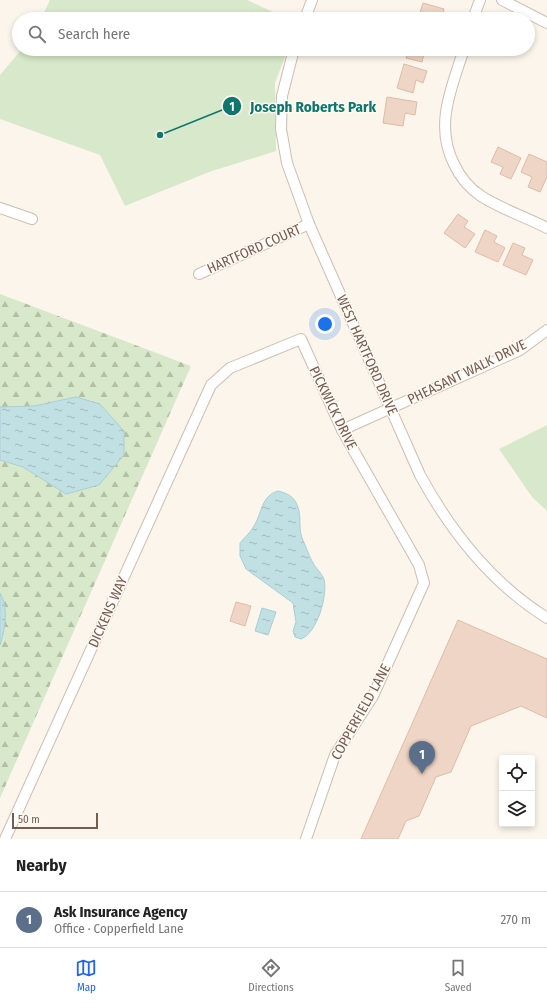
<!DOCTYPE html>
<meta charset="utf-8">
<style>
:root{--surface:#fff;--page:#f2f2f2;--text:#222;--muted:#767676;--line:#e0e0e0;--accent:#2563eb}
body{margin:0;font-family:"Fira Sans Condensed",sans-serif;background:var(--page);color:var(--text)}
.controls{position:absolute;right:12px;bottom:12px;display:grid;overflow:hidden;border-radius:4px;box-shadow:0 2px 6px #0003}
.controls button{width:36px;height:36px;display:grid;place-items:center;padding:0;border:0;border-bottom:1px solid var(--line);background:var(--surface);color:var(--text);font:20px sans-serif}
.scale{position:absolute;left:12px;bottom:10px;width:86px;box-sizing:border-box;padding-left:4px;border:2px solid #755c50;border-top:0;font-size:11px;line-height:14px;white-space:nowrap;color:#755c50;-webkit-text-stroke:3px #fef9f2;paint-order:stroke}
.you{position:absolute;left:325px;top:324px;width:14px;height:14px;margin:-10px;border:3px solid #fff;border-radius:50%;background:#1a73e8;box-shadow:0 0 0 6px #1a73e833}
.badge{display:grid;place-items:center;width:26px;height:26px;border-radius:50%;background:var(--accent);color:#fff;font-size:13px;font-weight:700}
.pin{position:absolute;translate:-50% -33px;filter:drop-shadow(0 1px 2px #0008)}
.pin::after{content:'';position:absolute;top:21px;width:14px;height:12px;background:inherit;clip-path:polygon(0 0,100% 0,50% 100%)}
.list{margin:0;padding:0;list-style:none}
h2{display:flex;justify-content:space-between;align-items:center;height:52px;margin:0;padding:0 16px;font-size:17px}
h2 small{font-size:13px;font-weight:400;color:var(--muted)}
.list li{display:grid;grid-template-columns:26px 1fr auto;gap:12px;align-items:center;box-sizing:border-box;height:56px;padding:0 16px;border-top:1px solid var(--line)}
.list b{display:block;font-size:15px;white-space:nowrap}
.list p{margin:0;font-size:13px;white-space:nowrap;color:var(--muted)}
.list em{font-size:13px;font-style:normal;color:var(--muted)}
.icon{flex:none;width:22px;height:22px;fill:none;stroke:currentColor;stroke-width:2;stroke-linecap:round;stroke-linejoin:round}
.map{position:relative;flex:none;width:547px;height:839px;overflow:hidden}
.search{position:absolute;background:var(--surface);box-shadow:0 2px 6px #0003;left:12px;right:12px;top:12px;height:44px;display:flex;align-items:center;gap:10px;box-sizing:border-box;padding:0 14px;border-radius:22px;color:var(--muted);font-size:15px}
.sheet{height:108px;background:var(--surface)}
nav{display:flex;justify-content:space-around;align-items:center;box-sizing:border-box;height:56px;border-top:1px solid var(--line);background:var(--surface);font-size:11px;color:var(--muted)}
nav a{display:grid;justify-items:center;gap:2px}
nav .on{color:var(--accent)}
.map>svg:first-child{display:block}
.green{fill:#d7e9ca}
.forest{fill:url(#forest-firs)}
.water{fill:url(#water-ripples);stroke:#a8cfd5}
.building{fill:#efd5c5;stroke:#e0bba7}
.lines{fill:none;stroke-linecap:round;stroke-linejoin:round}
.minor-casing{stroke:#cdbdb2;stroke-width:12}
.minor{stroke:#fff;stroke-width:10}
.labels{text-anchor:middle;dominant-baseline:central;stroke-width:3;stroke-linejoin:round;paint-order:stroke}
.street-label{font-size:14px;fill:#755c50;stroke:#fef9f2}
.leader{fill:none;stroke:#0f766e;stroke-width:1.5}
.callout-dot{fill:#0f766e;stroke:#fef9f2;stroke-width:1.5}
.mark-label{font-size:12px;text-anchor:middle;font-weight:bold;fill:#fff}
.callout-label{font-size:15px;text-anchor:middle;font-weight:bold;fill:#0f766e;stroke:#fef9f2;stroke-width:3;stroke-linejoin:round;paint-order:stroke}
</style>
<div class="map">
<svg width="547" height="839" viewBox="0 0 547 839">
<defs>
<pattern id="forest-firs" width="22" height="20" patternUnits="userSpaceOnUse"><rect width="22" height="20" fill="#d7e9ca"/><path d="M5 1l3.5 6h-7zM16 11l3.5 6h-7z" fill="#b3c0a6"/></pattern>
<pattern id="water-ripples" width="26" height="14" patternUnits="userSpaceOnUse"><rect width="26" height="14" fill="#c1e0e4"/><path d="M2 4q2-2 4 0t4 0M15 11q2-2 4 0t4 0" fill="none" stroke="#a1b9bb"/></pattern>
</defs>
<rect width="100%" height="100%" fill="#fbf5eb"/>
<!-- green -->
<g class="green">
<path d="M 50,0 L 247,0 L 288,19 L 41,19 Z"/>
<path d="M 22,49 L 288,49 L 275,83 L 276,151 L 209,172 L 125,206 L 100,155 L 0,119 L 0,75 Z"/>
<path d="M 547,425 L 547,511 L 532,497 L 499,449 Z"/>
</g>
<!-- forest -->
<path class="forest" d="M 0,294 L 191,366 L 0,798 Z"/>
<!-- water -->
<g class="water">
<path d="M 76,397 L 100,404 L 124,431 L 124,455 L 99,485 L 66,494 L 23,467 L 0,460 L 0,407 L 34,406 Z"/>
<path d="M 278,491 C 286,493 294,496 297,505 C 302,515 298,527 302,538 C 306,546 308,554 312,561 C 315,568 321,572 324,579 C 328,596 317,633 301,639 L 295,637 L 293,631 L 296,622 L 293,603 L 246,569 L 240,556 L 240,543 C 244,538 251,532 254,526 C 262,513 261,496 278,491 Z"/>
<path d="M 0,593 C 9,608 5,629 0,645 Z"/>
<path d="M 262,608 L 276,612 L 268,635 L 255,631 Z"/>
</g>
<!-- building -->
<g class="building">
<path d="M 423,3 L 444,9 L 442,19 L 418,19 Z"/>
<path d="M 409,49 L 433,49 L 432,52 L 425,50 L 422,62 L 406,58 Z"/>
<path d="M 404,64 L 427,71 L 423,83 L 416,80 L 413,93 L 397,88 Z"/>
<path d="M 387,97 L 417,102 L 415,115 L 405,113 L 403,126 L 383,123 Z"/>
<path d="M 498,147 L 521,158 L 511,179 L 500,174 L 503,167 L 491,162 Z"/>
<path d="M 529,154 L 547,162 L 547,177 L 540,192 L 528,187 L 532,177 L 521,172 Z"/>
<path d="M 458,214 L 468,221 L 464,227 L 475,234 L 465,248 L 444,233 Z"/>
<path d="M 485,230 L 497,236 L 494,242 L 505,248 L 498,262 L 475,252 Z"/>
<path d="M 513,243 L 525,248 L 522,255 L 533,260 L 526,275 L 503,265 Z"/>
<path d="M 236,602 L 251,606 L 245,626 L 230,621 Z"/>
<path d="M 458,620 L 547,659 L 547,718 L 521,706 L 471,726 L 451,772 L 436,777 L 419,816 L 406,821 L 398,839 L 361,839 Z"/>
</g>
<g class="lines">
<!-- minor casing -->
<g class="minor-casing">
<g id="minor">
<path d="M 502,0 L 547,23"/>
<path d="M 305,19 L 312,0"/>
<path d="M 473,19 L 480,0"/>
<path d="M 294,49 L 282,96 L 281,129 L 287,163 L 309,224 L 420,475 C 451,532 491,583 547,618"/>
<path d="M 464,49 C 452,87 434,125 454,164 C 460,177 469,188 481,196 C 501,209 526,217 547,228"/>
<path d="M 0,208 L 32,219"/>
<path d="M 199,274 L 309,224"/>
<path d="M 342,430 L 520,350 L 547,330"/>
<path d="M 5,839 L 211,385 L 230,368 L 301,339 L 342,430 L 419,565 L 424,583 L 373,696 L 335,755 L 306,839"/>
</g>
</g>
<!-- minor -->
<use href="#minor" class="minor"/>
</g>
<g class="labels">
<!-- street labels -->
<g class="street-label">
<text transform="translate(254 249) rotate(-24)">HARTFORD COURT</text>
<text transform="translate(367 355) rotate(66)">WEST HARTFORD DRIVE</text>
<text transform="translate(467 372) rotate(-26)">PHEASANT WALK DRIVE</text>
<text transform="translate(333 408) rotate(64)">PICKWICK DRIVE</text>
<text transform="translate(108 612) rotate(-66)">DICKENS WAY</text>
<text transform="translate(361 712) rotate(-61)">COPPERFIELD LANE</text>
</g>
</g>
<!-- callouts -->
<path class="leader" d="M160 135L232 106"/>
<g class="callout-dot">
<circle cx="160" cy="135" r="4"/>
<circle cx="232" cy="106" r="10"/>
</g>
<g class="mark-label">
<text x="232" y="111">1</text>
</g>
<g class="callout-label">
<text x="313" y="112">Joseph Roberts Park</text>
</g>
</svg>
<div class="controls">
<button><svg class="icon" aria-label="locate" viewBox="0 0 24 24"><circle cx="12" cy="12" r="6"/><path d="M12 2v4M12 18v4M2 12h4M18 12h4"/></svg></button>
<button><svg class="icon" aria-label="layers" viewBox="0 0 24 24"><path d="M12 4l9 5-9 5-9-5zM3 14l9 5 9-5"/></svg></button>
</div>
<div class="scale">50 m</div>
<div class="you"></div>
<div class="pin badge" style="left:422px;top:774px;background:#5c6f8a">1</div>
<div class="search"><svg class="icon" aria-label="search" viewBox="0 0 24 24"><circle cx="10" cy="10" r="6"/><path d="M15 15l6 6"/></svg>Search here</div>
</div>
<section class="sheet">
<h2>Nearby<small></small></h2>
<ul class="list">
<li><span class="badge" style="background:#5c6f8a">1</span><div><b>Ask Insurance Agency</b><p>Office · Copperfield Lane</p></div><em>270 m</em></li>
</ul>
</section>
<nav>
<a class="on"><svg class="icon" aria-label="map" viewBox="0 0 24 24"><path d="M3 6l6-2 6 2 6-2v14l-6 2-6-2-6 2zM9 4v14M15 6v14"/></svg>Map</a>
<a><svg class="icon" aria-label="directions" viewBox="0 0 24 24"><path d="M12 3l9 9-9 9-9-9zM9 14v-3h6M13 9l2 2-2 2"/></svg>Directions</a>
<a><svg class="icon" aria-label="saved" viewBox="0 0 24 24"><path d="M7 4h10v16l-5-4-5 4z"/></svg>Saved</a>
</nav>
